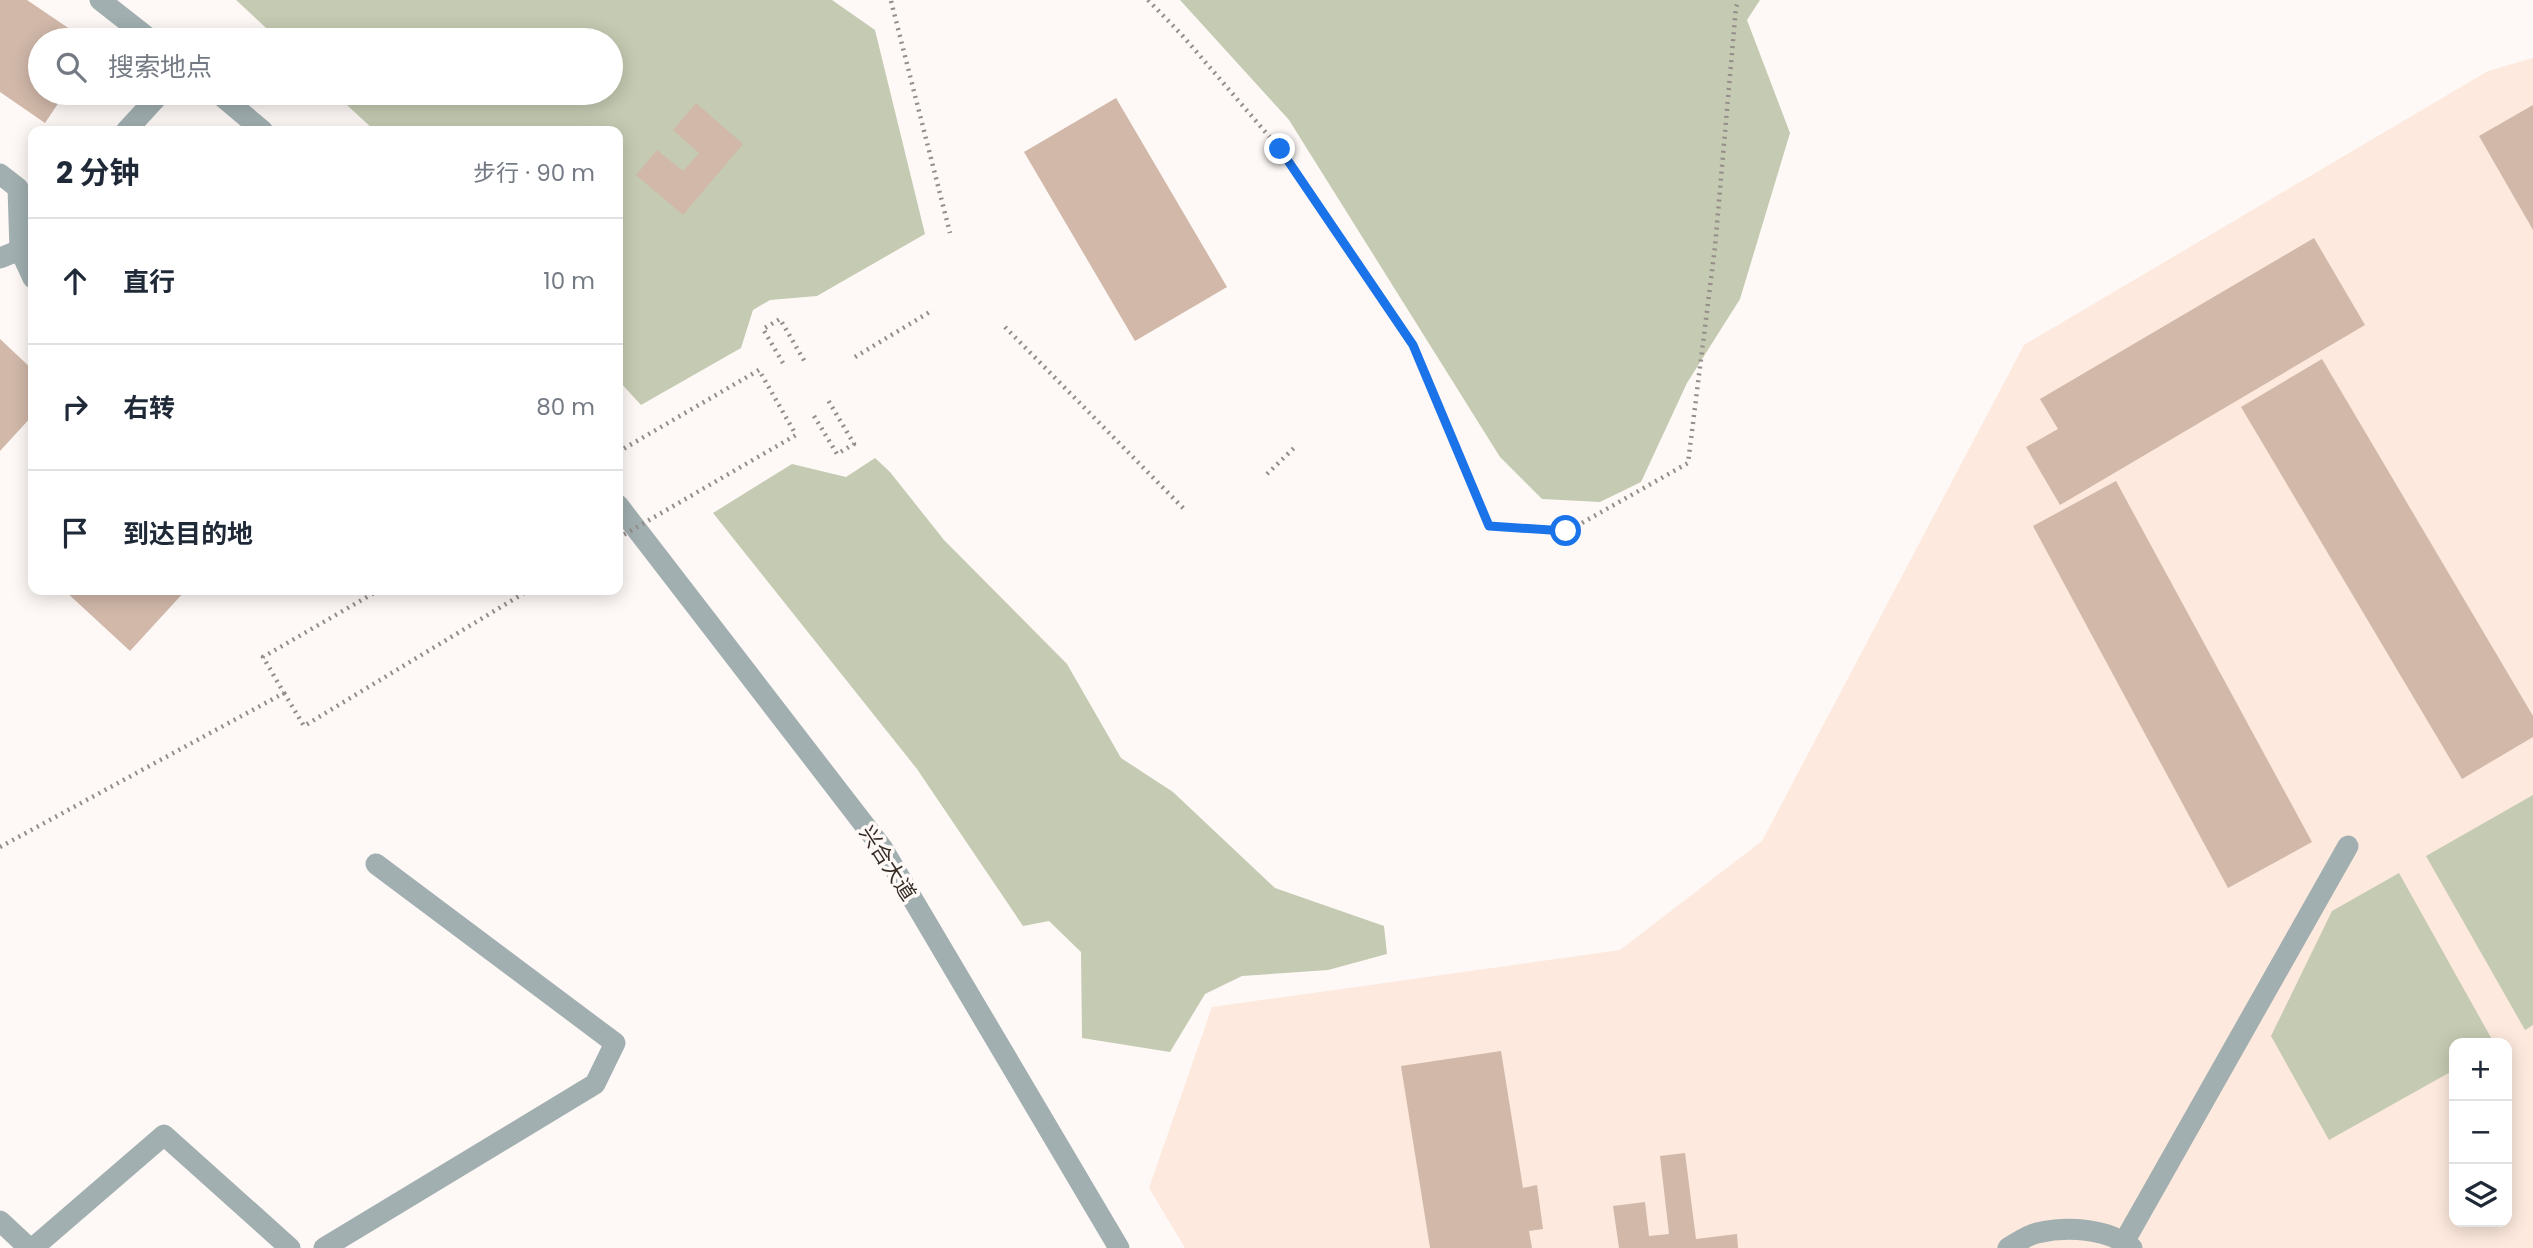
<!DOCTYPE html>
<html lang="zh">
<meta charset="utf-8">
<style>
:root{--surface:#fff;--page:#f2f2f3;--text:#1f2937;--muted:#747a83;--line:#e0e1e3}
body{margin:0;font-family:Poppins,"Noto Sans SC",sans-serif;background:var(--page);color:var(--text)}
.controls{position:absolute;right:21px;bottom:21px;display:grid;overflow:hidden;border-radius:14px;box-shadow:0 4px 18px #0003}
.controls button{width:63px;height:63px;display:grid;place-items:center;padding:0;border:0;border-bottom:2px solid var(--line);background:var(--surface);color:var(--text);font:35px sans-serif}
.stop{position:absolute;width:21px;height:21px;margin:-16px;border:5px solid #1a73e8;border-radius:50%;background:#fff}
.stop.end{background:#1a73e8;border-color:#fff;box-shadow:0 2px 7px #0008}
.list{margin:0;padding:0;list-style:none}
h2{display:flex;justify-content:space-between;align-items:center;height:91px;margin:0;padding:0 28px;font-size:30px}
h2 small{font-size:23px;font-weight:400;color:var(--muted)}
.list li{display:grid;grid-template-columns:46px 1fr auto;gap:21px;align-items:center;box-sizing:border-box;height:126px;padding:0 28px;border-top:2px solid var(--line)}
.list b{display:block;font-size:26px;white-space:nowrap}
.list em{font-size:23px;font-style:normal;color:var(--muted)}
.icon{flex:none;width:38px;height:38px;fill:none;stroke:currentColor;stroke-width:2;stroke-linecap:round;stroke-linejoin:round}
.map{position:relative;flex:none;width:2533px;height:1248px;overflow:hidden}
.search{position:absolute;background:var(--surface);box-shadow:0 4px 18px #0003;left:28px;top:28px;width:595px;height:77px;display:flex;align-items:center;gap:18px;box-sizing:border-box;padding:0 24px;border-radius:38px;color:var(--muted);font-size:26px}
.panel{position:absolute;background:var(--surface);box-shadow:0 4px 18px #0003;left:28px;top:126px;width:595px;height:469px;border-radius:14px}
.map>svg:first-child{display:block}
.built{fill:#fde9dd;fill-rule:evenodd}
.green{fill:#c5cbb2}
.building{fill:#d1b8a9}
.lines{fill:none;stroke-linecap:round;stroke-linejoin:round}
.path{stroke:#958d89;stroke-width:4.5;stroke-dasharray:2 5;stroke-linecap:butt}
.minor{stroke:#a1afb0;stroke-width:21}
.path-bridge{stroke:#958d89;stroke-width:4.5;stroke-dasharray:2 5;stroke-linecap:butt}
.route{stroke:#1a73e8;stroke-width:9}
.labels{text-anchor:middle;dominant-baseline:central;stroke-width:7;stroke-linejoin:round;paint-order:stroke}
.street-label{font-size:21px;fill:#372d27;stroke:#fef9f6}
</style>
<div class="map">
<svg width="2533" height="1248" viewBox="0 0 2533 1248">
<rect width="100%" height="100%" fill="#fef9f6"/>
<!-- built -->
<path class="built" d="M 2533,58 L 2533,1248 L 1185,1248 L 1149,1188 L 1212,1007 L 1620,950 L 1762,841 L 2024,345 L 2488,71 ZM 2454,1043 L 2507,1043 L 2507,1222 L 2454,1222 Z"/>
<!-- green -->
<g class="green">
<path d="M 236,0 L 832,0 L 875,30 L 925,234 L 817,296 L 770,300 L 753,310 L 741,348 L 641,405 L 618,380 L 618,131 L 375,131 L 334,93 L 611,93 L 611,40 L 279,40 Z"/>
<path d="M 1180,0 L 1760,0 L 1747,20 L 1790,133 L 1740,299 L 1687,383 L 1641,482 L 1600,502 L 1542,499 L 1500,457 L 1289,120 Z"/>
<path d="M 875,458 L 890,472 L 944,540 L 1067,664 L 1121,758 L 1173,792 L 1275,888 L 1384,926 L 1387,954 L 1328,970 L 1242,976 L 1205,994 L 1170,1052 L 1082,1038 L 1081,952 L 1049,921 L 1023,926 L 917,769 L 713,513 L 792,464 L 846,477 Z"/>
<path d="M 2533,795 L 2533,1025 L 2525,1030 L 2426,856 Z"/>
<path d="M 2399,873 L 2494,1043 L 2454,1043 L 2454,1070 L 2329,1140 L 2271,1036 L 2332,911 Z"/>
</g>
<!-- building -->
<g class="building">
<path d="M 0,0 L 27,0 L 86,40 L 40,40 L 40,93 L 65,93 L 45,123 L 0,92 Z"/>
<path d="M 1116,98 L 1227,287 L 1135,341 L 1024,152 Z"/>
<path d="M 696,103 L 743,144 L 683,215 L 636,175 L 657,150 L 683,171 L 699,153 L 673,130 Z"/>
<path d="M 2533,105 L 2533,230 L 2479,136 Z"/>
<path d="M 2314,238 L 2365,325 L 2060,505 L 2026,447 L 2058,429 L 2040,399 Z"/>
<path d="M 0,339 L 33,370 L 33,415 L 0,451 Z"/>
<path d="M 2322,359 L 2533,716 L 2533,737 L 2462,779 L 2241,407 Z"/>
<path d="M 2116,481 L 2312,842 L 2228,888 L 2033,526 Z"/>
<path d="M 64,590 L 186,590 L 130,651 Z"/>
<path d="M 1501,1051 L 1523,1188 L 1537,1185 L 1543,1229 L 1529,1231 L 1532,1248 L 1430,1248 L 1401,1066 Z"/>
<path d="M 1685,1153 L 1696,1239 L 1737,1234 L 1738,1248 L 1619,1248 L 1613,1206 L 1645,1202 L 1649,1236 L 1669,1234 L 1660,1156 Z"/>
</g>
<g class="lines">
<!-- path -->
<g class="path">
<path d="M 1148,0 L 1182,35 L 1280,149 L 1413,345 L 1489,526 L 1566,532 L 1688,463 L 1715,247 L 1736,7 L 1739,0"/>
<path d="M 891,1 L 950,233"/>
<path d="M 1005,327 L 1184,509"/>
<path d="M 855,357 L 933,310"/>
<path d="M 783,363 L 763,329 L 780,319 L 805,362"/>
<path d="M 814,416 L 837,454 L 854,444 L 828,400"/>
<path d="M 618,452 L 759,370 L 796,435"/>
<path d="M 1267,474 L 1295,447"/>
<path d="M 284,693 L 304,726 L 529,590"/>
<path d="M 0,847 L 284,693 L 263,657 L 379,590"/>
</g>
<!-- minor -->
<g class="minor">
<path d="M 100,0 L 151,40"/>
<path d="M 218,93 L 263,131"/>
<path d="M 126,131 L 161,93"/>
<path d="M 0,174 L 18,188 L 20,250 L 33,278"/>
<path d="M 0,258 L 20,250 L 30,239"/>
<path d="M 618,505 L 883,849 L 1119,1248"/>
<path d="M 0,1221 L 29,1248"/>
<path d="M 2124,1242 L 2348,846"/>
<path d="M 33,1248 L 164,1135 L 290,1248"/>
<path d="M 324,1248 L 595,1084 L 615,1043 L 376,864"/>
<path d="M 2008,1248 C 2017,1243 2027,1235 2037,1233 C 2067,1226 2107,1228 2132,1248"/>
</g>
<!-- path-bridge -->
<path class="path-bridge" d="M 618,538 L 796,435"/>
</g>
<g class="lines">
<!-- route -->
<path class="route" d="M 1280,149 L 1413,345 L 1489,526 L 1566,531"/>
</g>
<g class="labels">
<!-- street labels -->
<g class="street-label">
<text transform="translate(888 863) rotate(57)">兴合大道</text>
</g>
</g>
</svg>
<div class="controls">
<button>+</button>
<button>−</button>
<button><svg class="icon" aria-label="layers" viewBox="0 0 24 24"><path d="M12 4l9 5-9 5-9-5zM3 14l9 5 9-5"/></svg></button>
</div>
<div class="stop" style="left:1566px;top:531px"></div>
<div class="stop end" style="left:1280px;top:149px"></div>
<div class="search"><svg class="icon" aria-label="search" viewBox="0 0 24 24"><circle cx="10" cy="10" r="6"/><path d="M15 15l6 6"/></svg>搜索地点</div>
<section class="panel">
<h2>2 分钟<small>步行 · 90 m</small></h2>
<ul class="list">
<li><svg class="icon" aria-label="ahead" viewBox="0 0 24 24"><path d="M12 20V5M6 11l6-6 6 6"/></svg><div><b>直行</b></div><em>10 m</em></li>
<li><svg class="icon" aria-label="right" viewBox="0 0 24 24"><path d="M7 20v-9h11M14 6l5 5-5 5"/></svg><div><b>右转</b></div><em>80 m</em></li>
<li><svg class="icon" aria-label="arrive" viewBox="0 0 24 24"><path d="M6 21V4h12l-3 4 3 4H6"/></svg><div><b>到达目的地</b></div></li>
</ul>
</section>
</div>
